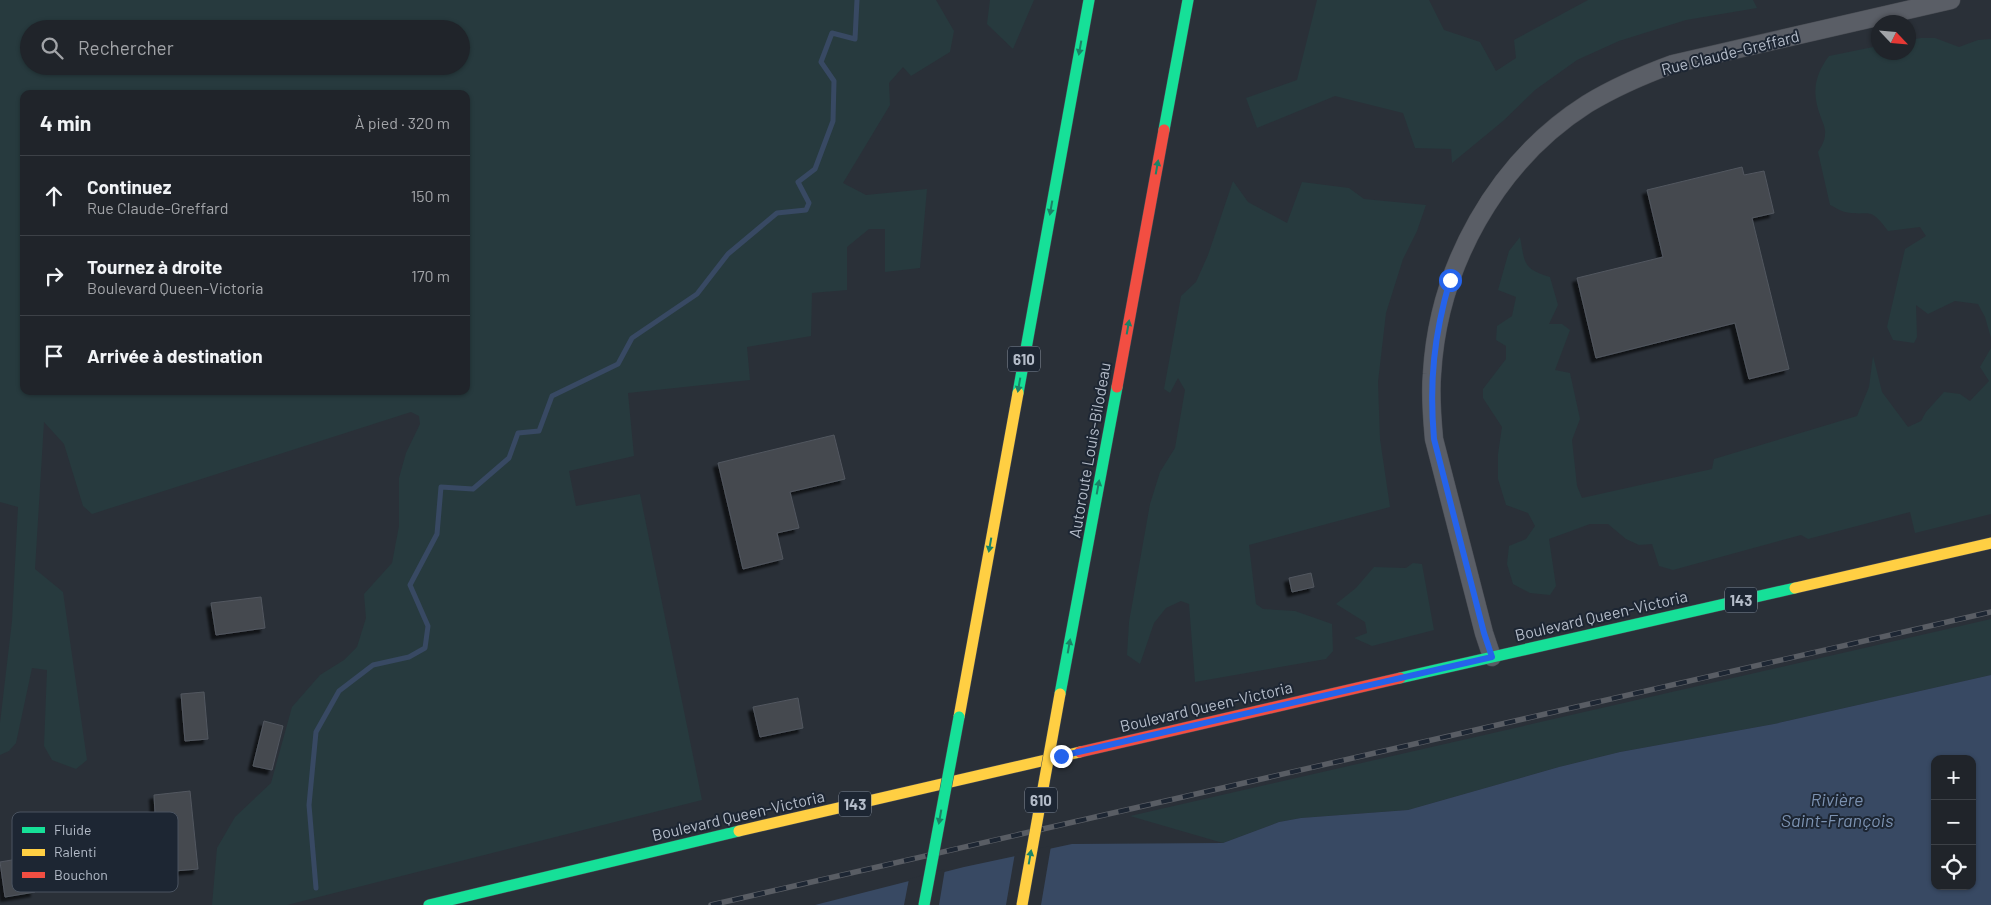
<!DOCTYPE html>
<html lang="fr">
<meta charset="utf-8">
<style>
:root{--surface:#20242a;--page:#2d3036;--text:#f1f3f6;--muted:#a2a4a8;--line:#3d4147}
body{margin:0;font-family:Barlow,sans-serif;background:var(--page);color:var(--text)}
.controls{position:absolute;right:15px;bottom:15px;display:grid;overflow:hidden;border-radius:10px;box-shadow:0 1px 4px #0004}
.controls button{width:45px;height:45px;display:grid;place-items:center;padding:0;border:0;border-bottom:1px solid var(--line);background:var(--surface);color:var(--text);font:25px sans-serif}
.compass{position:absolute;left:1871px;top:15px;width:45px;height:45px;border-radius:50%;background:var(--surface);box-shadow:0 1px 4px #0004;rotate:116deg}
.stop{position:absolute;width:15px;height:15px;margin:-11px;border:4px solid #2563eb;border-radius:50%;background:#fff}
.stop.end{background:#2563eb;border-color:#fff;box-shadow:0 1px 5px #0008}
.list{margin:0;padding:0;list-style:none}
h2{display:flex;justify-content:space-between;align-items:center;height:65px;margin:0;padding:0 20px;font-size:21px}
h2 small{font-size:16px;font-weight:400;color:var(--muted)}
.list li{display:grid;grid-template-columns:32px 1fr auto;gap:15px;align-items:center;box-sizing:border-box;height:80px;padding:0 20px;border-top:1px solid var(--line)}
.list b{display:block;font-size:19px;white-space:nowrap}
.list p{margin:0;font-size:16px;white-space:nowrap;color:var(--muted)}
.list em{font-size:16px;font-style:normal;color:var(--muted)}
.icon{flex:none;width:28px;height:28px;fill:none;stroke:currentColor;stroke-width:2;stroke-linecap:round;stroke-linejoin:round}
.map{position:relative;flex:none;width:1991px;height:905px;overflow:hidden}
.search{position:absolute;background:var(--surface);box-shadow:0 1px 4px #0004;left:20px;top:20px;width:450px;height:55px;display:flex;align-items:center;gap:12px;box-sizing:border-box;padding:0 18px;border-radius:28px;color:var(--muted);font-size:19px}
.panel{position:absolute;background:var(--surface);box-shadow:0 1px 4px #0004;left:20px;top:90px;width:450px;height:305px;border-radius:10px}
.map>svg:first-child{display:block}
.green{fill:#273a3e;fill-rule:evenodd}
.water{fill:#384963;fill-rule:evenodd}
.pier{fill:#2a3038}
.lines{fill:none;stroke-linecap:round;stroke-linejoin:round}
.stream{stroke:#384963;stroke-width:5}
.building{fill:#444950;stroke:#52575f;filter:url(#shadow)}
.street-casing{stroke:#484c53;stroke-width:19}
.fast-casing{stroke:#484c55;stroke-width:12}
.slow-casing{stroke:#484c55;stroke-width:12}
.jam-casing{stroke:#484c55;stroke-width:12}
.street{stroke:#5a5e66;stroke-width:18}
.fast{stroke:#16e098;stroke-width:11}
.slow{stroke:#ffcf43;stroke-width:11}
.jam{stroke:#f24e42;stroke-width:11}
.rail-casing{stroke:#595d64;stroke-width:5.5}
.rail{stroke:#1d2633;stroke-width:4;stroke-dasharray:11;stroke-linecap:butt}
.fast-bridge-casing{stroke:#474c53;stroke-width:12;stroke-linecap:butt}
.slow-bridge-casing{stroke:#474c53;stroke-width:12;stroke-linecap:butt}
.fast-bridge{stroke:#16e098;stroke-width:11}
.slow-bridge{stroke:#ffcf43;stroke-width:11}
.oneway{fill:#1a8366}
.route{stroke:#2563eb;stroke-width:6}
.labels{text-anchor:middle;dominant-baseline:central;stroke-width:4;stroke-linejoin:round;paint-order:stroke}
.shield{fill:#1d2633;stroke:#878f9c;stroke-width:1}
.shield-label{font-size:15px;font-weight:bold;fill:#b4bcc9}
.street-label{font-size:16px;fill:#b4bcc9;stroke:#1d2633}
.water-label{font-size:18px;font-style:italic;fill:#7c92b1;stroke:#1d2633}
.key{fill:#1d2633;stroke:#4a5360;stroke-width:1}
.key-label{font-size:14px;fill:#b4bcc9}
</style>
<div class="map">
<svg width="1991" height="905" viewBox="0 0 1991 905">
<defs>
<filter id="shadow"><feDropShadow dx="-4.5" dy="4.5" stdDeviation="1" flood-color="#0009"/></filter>
</defs>
<rect width="100%" height="100%" fill="#2a3038"/>
<!-- green -->
<g class="green">
<path d="M 0,0 L 936,0 L 954,31 L 950,52 L 911,76 L 903,67 L 889,83 L 890,105 L 843,183 L 866,195 L 927,189 L 920,268 L 885,272 L 885,229 L 869,229 L 847,247 L 847,290 L 812,293 L 811,336 L 747,347 L 750,380 L 628,393 L 634,456 L 569,471 L 576,506 L 640,494 L 702,800 L 287,905 L 212,905 L 217,848 L 235,817 L 271,783 L 292,707 L 320,675 L 344,660 L 357,647 L 366,618 L 364,594 L 392,563 L 399,526 L 399,478 L 406,453 L 420,424 L 419,416 L 411,412 L 92,514 L 83,506 L 64,444 L 44,422 L 35,569 L 63,592 L 87,760 L 76,769 L 52,760 L 44,746 L 47,670 L 32,668 L 16,743 L 9,751 L 0,755 L 0,723 L 12,621 L 18,507 L 0,502 ZM 29,29 L 461,29 L 461,66 L 29,66 ZM 24,94 L 466,94 L 466,391 L 24,391 Z"/>
<path d="M 990,0 L 1034,0 L 1013,49 L 987,24 Z"/>
<path d="M 1317,0 L 1429,0 L 1444,30 L 1480,42 L 1496,71 L 1516,58 L 1514,40 L 1588,0 L 1753,0 L 1757,8 L 1686,20 L 1619,41 L 1577,60 L 1535,90 L 1503,121 L 1452,163 L 1451,149 L 1415,148 L 1403,113 L 1335,96 L 1257,128 L 1246,98 L 1297,80 Z"/>
<path d="M 1921,38 L 1935,38 L 1959,47 L 1978,40 L 1991,39 L 1991,338 L 1985,317 L 1978,304 L 1955,301 L 1928,314 L 1916,305 L 1917,337 L 1914,343 L 1893,340 L 1887,327 L 1905,249 L 1926,236 L 1920,227 L 1888,231 C 1869,205 1870,217 1845,212 C 1840,211 1835,207 1830,205 L 1818,152 C 1821,147 1825,141 1825,134 C 1826,128 1822,121 1820,115 C 1812,93 1814,76 1829,56 L 1878,46 L 1878,52 L 1908,52 L 1909,40 Z"/>
<path d="M 1233,181 L 1248,202 L 1287,223 L 1302,182 L 1349,188 L 1364,199 L 1426,205 L 1417,231 L 1403,259 L 1386,313 L 1378,382 L 1380,439 L 1390,507 L 1249,545 L 1256,604 L 1263,609 L 1295,611 L 1332,624 L 1333,651 L 1326,659 L 1195,682 L 1189,604 L 1181,601 L 1166,608 L 1154,623 L 1140,664 L 1127,655 L 1129,622 L 1150,504 L 1160,472 L 1175,448 L 1185,390 L 1178,378 L 1170,393 L 1164,389 L 1181,296 L 1196,282 L 1208,255 Z"/>
<path d="M 1520,237 C 1525,264 1523,269 1550,277 L 1558,305 L 1549,324 L 1562,324 L 1570,330 L 1555,370 L 1570,373 L 1580,419 L 1572,440 L 1577,486 L 1582,498 L 1712,469 L 1714,459 L 1857,416 L 1869,387 L 1873,356 L 1882,392 L 1908,427 L 1921,421 L 1926,412 L 1944,392 L 1960,394 L 1970,401 L 1989,381 L 1980,367 L 1991,348 L 1991,514 L 1915,533 L 1910,512 L 1808,539 L 1801,535 L 1673,570 L 1659,566 L 1652,544 L 1639,545 L 1626,539 L 1608,524 L 1590,524 L 1549,539 L 1556,586 L 1550,595 L 1530,593 L 1513,584 L 1507,564 L 1509,546 L 1526,539 L 1535,526 L 1528,513 L 1506,505 L 1498,479 L 1498,454 L 1502,427 L 1483,398 L 1483,389 L 1506,359 L 1506,346 L 1496,340 L 1497,326 L 1512,316 L 1516,297 L 1498,290 L 1509,251 Z"/>
<path d="M 1413,563 L 1422,564 L 1434,630 L 1372,646 L 1354,638 L 1367,633 L 1365,622 L 1336,604 L 1356,588 L 1374,567 L 1406,568 Z"/>
<path d="M 1991,619 L 1991,675 L 1774,724 L 1620,752 L 1559,767 L 1408,810 L 1301,818 L 1279,822 L 1223,843 L 1130,816 Z"/>
</g>
<!-- water -->
<path class="water" d="M 1991,675 L 1991,905 L 815,905 L 964,867 L 1072,844 L 1223,843 L 1279,822 L 1301,818 L 1408,810 L 1559,767 L 1620,752 L 1774,724 ZM 1935,759 L 1972,759 L 1972,886 L 1935,886 Z"/>
<!-- pier -->
<g class="pier">
<path d="M 1051,846 L 1041,905 L 1006,905 L 1015,853 Z"/>
<path d="M 945,869 L 939,905 L 904,905 L 909,879 Z"/>
</g>
<g class="lines">
<!-- stream -->
<path class="stream" d="M 316,888 L 309,805 L 316,732 L 339,691 L 373,665 L 409,657 L 425,648 L 428,626 L 410,585 L 437,534 L 441,487 L 473,489 L 509,458 L 518,433 L 539,431 L 552,396 L 618,364 L 632,338 L 697,294 L 728,254 L 777,213 L 806,210 L 809,203 L 798,182 L 815,169 L 833,121 L 834,81 L 821,62 L 832,33 L 855,39 L 857,0"/>
</g>
<!-- building -->
<g class="building">
<path d="M 1742,167 L 1744,175 L 1764,171 L 1774,213 L 1752,218 L 1789,369 L 1749,379 L 1735,323 L 1596,358 L 1577,278 L 1663,257 L 1647,190 Z"/>
<path d="M 834,435 L 845,479 L 790,492 L 799,528 L 777,533 L 783,559 L 743,569 L 718,463 Z"/>
<path d="M 1311,573 L 1314,587 L 1292,592 L 1289,578 Z"/>
<path d="M 261,597 L 265,628 L 216,635 L 211,603 Z"/>
<path d="M 204,692 L 208,739 L 185,741 L 181,694 Z"/>
<path d="M 798,698 L 803,728 L 760,737 L 753,707 Z"/>
<path d="M 264,721 L 283,726 L 272,770 L 253,766 Z"/>
<path d="M 190,791 L 198,869 L 163,872 L 161,847 L 150,848 L 151,865 L 131,867 L 129,852 L 112,854 L 108,818 L 155,813 L 154,795 Z"/>
<path d="M 30,857 L 35,892 L 5,897 L 0,862 Z"/>
</g>
<g class="lines">
<!-- street casing -->
<g class="street-casing">
<path id="street" d="M 1492,657 L 1484,633 L 1434,439 C 1432,417 1430,396 1432,374 C 1438,267 1496,162 1587,104 C 1615,87 1643,75 1673,64 L 1951,0"/>
</g>
<!-- fast casing -->
<g class="fast-casing">
<g id="fast">
<path d="M 1164,130 L 1188,0"/>
<path d="M 1018,393 L 1089,0"/>
<path d="M 1400,678 L 1795,588"/>
<path d="M 1060,694 L 1117,387"/>
<path d="M 429,905 L 739,831"/>
</g>
</g>
<!-- slow casing -->
<g class="slow-casing">
<g id="slow">
<path d="M 1795,588 L 1991,543"/>
<path d="M 959,717 L 1018,393"/>
<path d="M 739,831 L 1080,752"/>
</g>
</g>
<!-- jam casing -->
<g class="jam-casing">
<g id="jam">
<path d="M 1117,387 L 1164,130"/>
<path d="M 1080,752 L 1400,678"/>
</g>
</g>
<!-- street -->
<use href="#street" class="street"/>
<!-- fast -->
<use href="#fast" class="fast"/>
<!-- slow -->
<use href="#slow" class="slow"/>
<!-- jam -->
<use href="#jam" class="jam"/>
<!-- rail casing -->
<g class="rail-casing">
<path id="rail" d="M 711,905 L 1991,612"/>
</g>
<!-- rail -->
<use href="#rail" class="rail"/>
<!-- fast-bridge casing -->
<g class="fast-bridge-casing">
<path id="fast-bridge" d="M 924,905 L 959,717"/>
</g>
<!-- slow-bridge casing -->
<g class="slow-bridge-casing">
<path id="slow-bridge" d="M 1022,905 L 1060,694"/>
</g>
<!-- fast-bridge -->
<use href="#fast-bridge" class="fast-bridge"/>
<!-- slow-bridge -->
<use href="#slow-bridge" class="slow-bridge"/>
</g>
<!-- one-way arrows -->
<defs><path id="oneway-solid" d="M-6-.8H1V-3.2L6.5 0L1 3.2V.8H-6Z" transform="scale(1.25)"/></defs>
<g class="oneway">
<use href="#oneway-solid" transform="translate(1080 48) rotate(100)"/>
<use href="#oneway-solid" transform="translate(1157 167) rotate(-80)"/>
<use href="#oneway-solid" transform="translate(1051 208) rotate(100)"/>
<use href="#oneway-solid" transform="translate(1128 327) rotate(-80)"/>
<use href="#oneway-solid" transform="translate(1019 385) rotate(100)"/>
<use href="#oneway-solid" transform="translate(1098 487) rotate(-80)"/>
<use href="#oneway-solid" transform="translate(990 545) rotate(100)"/>
<use href="#oneway-solid" transform="translate(1069 646) rotate(-80)"/>
<use href="#oneway-solid" transform="translate(940 817) rotate(100)"/>
<use href="#oneway-solid" transform="translate(1030 857) rotate(-80)"/>
</g>
<g class="lines">
<!-- route -->
<path class="route" d="M 1061,756 L 1492,657 L 1484,633 L 1434,439 C 1429,382 1434,335 1450,280"/>
</g>
<g class="labels">
<!-- shield labels -->
<g class="shield">
<rect x="1008" y="346.5" width="32" height="25" rx="4"/>
<rect x="1725" y="587.5" width="32" height="25" rx="4"/>
<rect x="1025" y="787.5" width="32" height="25" rx="4"/>
<rect x="839" y="791.5" width="32" height="25" rx="4"/>
</g>
<g class="shield-label">
<text x="1024" y="359">610</text>
<text x="1741" y="600">143</text>
<text x="1041" y="800">610</text>
<text x="855" y="804">143</text>
</g>
<!-- street labels -->
<g class="street-label">
<text transform="translate(1730 52) rotate(-14)">Rue Claude-Greffard</text>
<text transform="translate(1089 450) rotate(-80)">Autoroute Louis-Bilodeau</text>
<text transform="translate(1601 615) rotate(-13)">Boulevard Queen-Victoria</text>
<text transform="translate(1206 706) rotate(-13)">Boulevard Queen-Victoria</text>
<text transform="translate(738 815) rotate(-13)">Boulevard Queen-Victoria</text>
</g>
<!-- water labels -->
<g class="water-label">
<text x="1837" y="799">Rivière<tspan x="1837" dy="21">Saint-François</tspan></text>
</g>
</g>
<!-- legend -->
<rect x="12" y="812" width="166" height="80" rx="8" class="key"/>
<rect x="22" y="827" width="23" height="6" fill="#16e098"/>
<rect x="22" y="849" width="23" height="7" fill="#ffcf43"/>
<rect x="22" y="872" width="23" height="6" fill="#f24e42"/>
<g class="key-label">
<text x="54" y="835">Fluide</text>
<text x="54" y="857">Ralenti</text>
<text x="54" y="880">Bouchon</text>
</g>
</svg>
<div class="controls">
<button>+</button>
<button>−</button>
<button><svg class="icon" aria-label="locate" viewBox="0 0 24 24"><circle cx="12" cy="12" r="6"/><path d="M12 2v4M12 18v4M2 12h4M18 12h4"/></svg></button>
</div>
<svg class="compass" viewBox="-18 -18 36 36"><path d="M0-13l5 13h-10z" fill="#e53935"/><path d="M0 13l5-13h-10z" fill="#a2a4a8"/></svg>
<div class="stop" style="left:1450px;top:280px"></div>
<div class="stop end" style="left:1061px;top:756px"></div>
<div class="search"><svg class="icon" aria-label="search" viewBox="0 0 24 24"><circle cx="10" cy="10" r="6"/><path d="M15 15l6 6"/></svg>Rechercher</div>
<section class="panel">
<h2>4 min<small>À pied · 320 m</small></h2>
<ul class="list">
<li><svg class="icon" aria-label="ahead" viewBox="0 0 24 24"><path d="M12 20V5M6 11l6-6 6 6"/></svg><div><b>Continuez</b><p>Rue Claude-Greffard</p></div><em>150 m</em></li>
<li><svg class="icon" aria-label="right" viewBox="0 0 24 24"><path d="M7 20v-9h11M14 6l5 5-5 5"/></svg><div><b>Tournez à droite</b><p>Boulevard Queen-Victoria</p></div><em>170 m</em></li>
<li><svg class="icon" aria-label="arrive" viewBox="0 0 24 24"><path d="M6 21V4h12l-3 4 3 4H6"/></svg><div><b>Arrivée à destination</b></div></li>
</ul>
</section>
</div>
